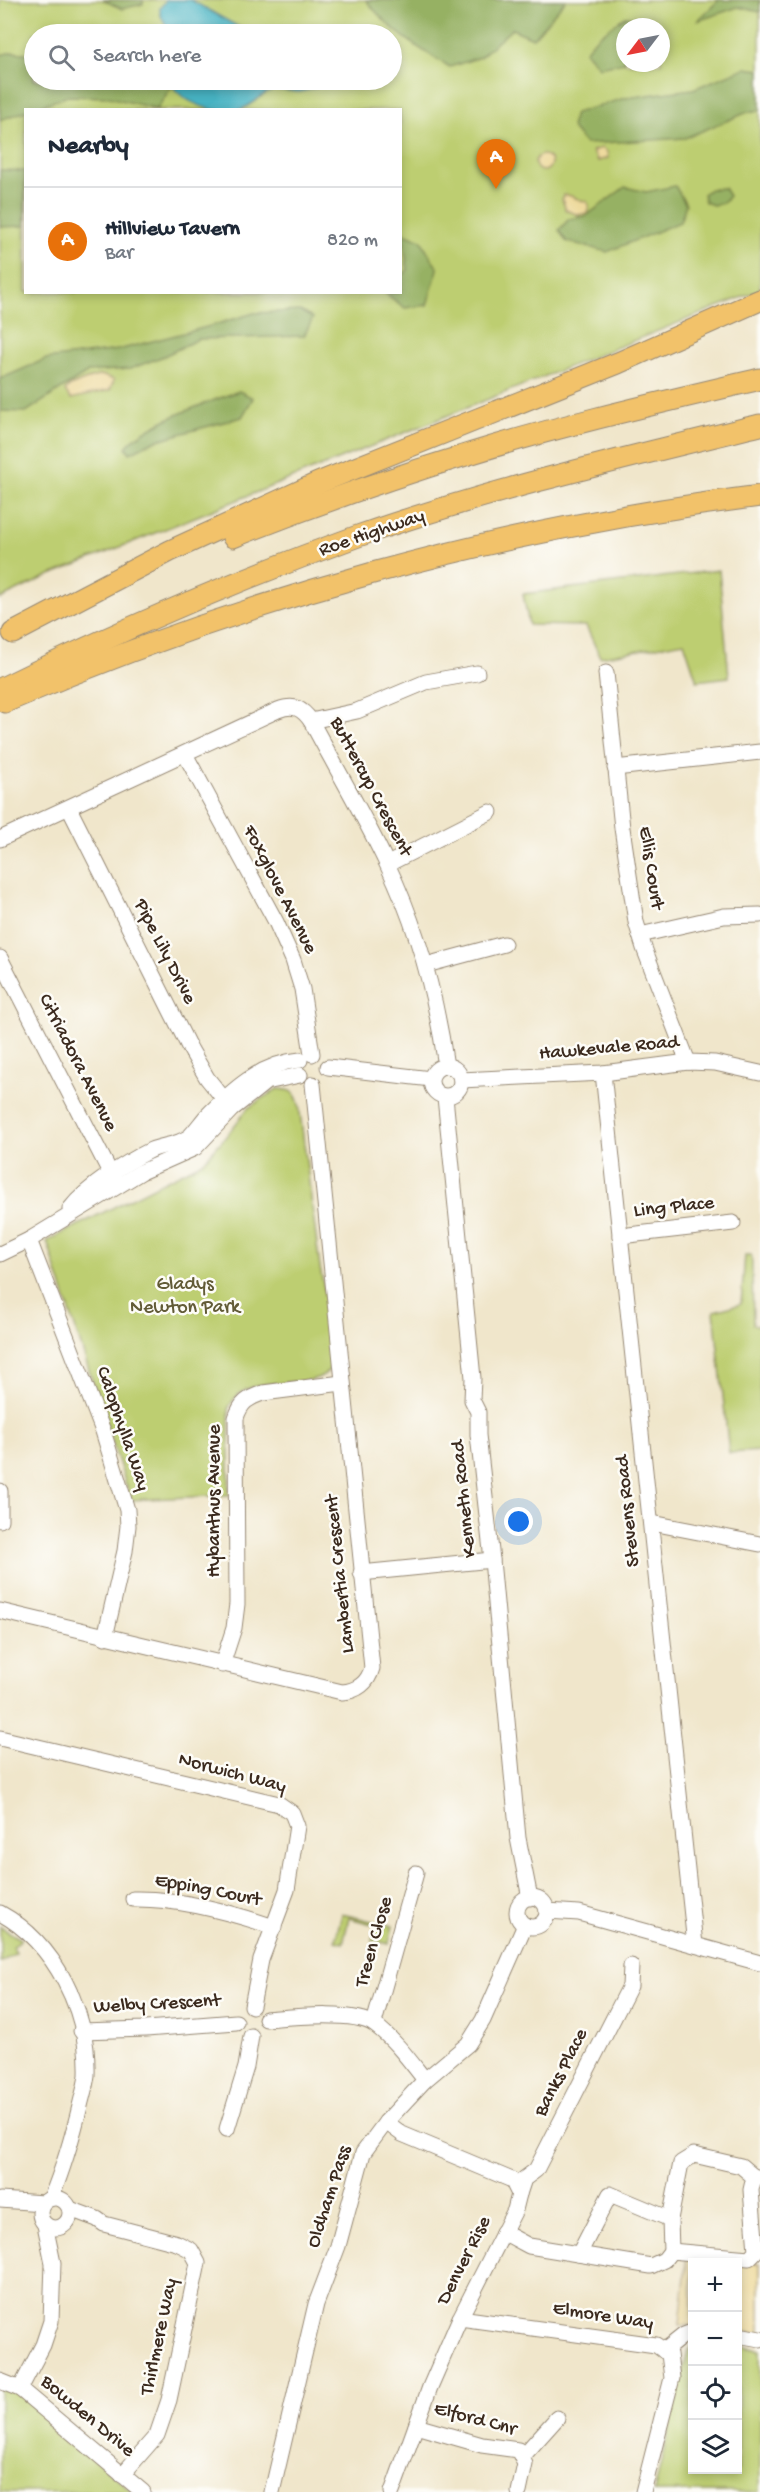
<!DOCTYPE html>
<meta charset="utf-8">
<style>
:root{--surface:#fff;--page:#f6f6f7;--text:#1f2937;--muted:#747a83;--line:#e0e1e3;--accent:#1f6fb2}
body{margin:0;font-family:"Gochi Hand",sans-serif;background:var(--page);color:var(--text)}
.controls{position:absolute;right:18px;bottom:18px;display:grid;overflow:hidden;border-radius:0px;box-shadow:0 3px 9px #0003}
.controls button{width:54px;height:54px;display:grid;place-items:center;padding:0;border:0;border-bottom:2px solid var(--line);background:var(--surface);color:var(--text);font:30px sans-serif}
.compass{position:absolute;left:616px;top:18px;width:54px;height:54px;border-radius:50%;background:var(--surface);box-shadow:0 3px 9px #0003;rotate:238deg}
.you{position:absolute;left:519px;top:1522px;width:21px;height:21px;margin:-15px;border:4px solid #fff;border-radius:50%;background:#1a73e8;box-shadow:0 0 0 9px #1a73e833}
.badge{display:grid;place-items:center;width:39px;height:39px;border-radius:50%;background:var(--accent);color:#fff;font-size:20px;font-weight:700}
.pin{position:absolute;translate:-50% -50px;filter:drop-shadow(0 2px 3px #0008)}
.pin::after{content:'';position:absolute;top:32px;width:21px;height:18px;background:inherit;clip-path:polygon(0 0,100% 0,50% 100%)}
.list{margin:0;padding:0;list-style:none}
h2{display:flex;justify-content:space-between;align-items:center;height:78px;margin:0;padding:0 24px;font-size:26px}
h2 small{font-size:20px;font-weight:400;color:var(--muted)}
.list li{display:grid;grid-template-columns:39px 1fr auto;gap:18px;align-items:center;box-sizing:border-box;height:108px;padding:0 24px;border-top:2px solid var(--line)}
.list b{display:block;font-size:22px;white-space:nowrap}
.list p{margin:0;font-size:20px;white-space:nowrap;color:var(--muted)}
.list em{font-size:20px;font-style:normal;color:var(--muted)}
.icon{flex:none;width:33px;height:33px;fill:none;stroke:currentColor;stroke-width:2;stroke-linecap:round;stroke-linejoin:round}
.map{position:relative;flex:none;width:760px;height:2492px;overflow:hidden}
.search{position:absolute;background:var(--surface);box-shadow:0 3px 9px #0003;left:24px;top:24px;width:378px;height:66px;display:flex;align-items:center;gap:15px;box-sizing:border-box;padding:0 21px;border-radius:33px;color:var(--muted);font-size:22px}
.panel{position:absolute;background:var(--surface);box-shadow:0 3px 9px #0003;left:24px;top:108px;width:378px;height:186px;border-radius:0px}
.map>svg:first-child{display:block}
.green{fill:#bdce71;stroke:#7c7c48;stroke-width:1.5;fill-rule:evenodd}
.forest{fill:#96b163;stroke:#686e40;stroke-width:1.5}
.sand{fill:#eeda9e;stroke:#94825e;stroke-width:1.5}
.water{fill:#46b3c3;stroke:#406e70;stroke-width:1.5}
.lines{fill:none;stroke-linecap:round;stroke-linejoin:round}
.minor-casing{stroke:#968874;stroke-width:17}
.highway-casing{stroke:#968874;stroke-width:23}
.minor{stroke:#fff;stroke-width:15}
.highway{stroke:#f2c26a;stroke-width:21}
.labels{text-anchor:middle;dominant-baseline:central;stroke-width:5;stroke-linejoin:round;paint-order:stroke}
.street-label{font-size:20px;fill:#3b2a1e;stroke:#fdfcf7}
.park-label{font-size:20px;fill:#625b37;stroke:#fdfcf7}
</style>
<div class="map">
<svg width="760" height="2492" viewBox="0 0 760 2492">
<rect width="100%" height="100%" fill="#fdfcf7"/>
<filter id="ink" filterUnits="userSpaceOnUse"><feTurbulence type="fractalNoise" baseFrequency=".0167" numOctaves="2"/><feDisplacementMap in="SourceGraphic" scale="12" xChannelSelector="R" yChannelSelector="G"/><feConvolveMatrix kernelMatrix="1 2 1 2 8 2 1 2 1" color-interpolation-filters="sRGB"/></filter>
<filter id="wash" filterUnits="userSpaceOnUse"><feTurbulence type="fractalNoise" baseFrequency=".008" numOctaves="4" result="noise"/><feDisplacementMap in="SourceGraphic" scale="24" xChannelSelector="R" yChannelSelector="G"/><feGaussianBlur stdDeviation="1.35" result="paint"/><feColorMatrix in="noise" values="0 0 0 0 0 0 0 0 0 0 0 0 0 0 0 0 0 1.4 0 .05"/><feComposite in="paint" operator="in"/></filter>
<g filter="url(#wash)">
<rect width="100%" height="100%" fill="#f0e6cb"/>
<!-- green -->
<g class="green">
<path d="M 0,0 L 760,0 L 760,290 L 48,576 L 0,599 ZM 625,27 L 661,27 L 661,63 L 625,63 ZM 34,34 L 392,34 L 392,80 L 34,80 ZM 26,110 L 400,110 L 400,292 L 26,292 Z"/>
<path d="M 719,570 L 729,677 L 697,681 L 684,642 L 600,657 L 586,626 L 529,625 L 523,594 Z"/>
<path d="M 277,1089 C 290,1089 296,1091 299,1105 L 320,1268 L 329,1314 L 332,1366 C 313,1398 249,1365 229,1407 L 229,1495 L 131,1500 L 47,1241 L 203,1162 L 228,1134 L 248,1108 Z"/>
<path d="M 745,1255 L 751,1255 L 752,1262 L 753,1324 L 760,1326 L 760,1451 L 729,1453 L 714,1311 L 741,1304 Z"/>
<path d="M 342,1914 L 393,1926 L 389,1944 L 372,1940 L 376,1925 L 349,1918 L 343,1943 L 335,1941 Z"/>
<path d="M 0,1927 L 21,1939 L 13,1947 L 16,1953 L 0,1963 Z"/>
<path d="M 738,2346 L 760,2350 L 760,2492 L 654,2492 L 688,2350 L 692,2347 L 692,2470 L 738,2470 Z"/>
<path d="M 0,2386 L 19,2394 L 133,2492 L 0,2492 Z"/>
</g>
<!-- forest -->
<g class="forest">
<path d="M 103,0 L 143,0 L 143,4 L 122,9 Z"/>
<path d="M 366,0 L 566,0 L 533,38 L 512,29 L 480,57 L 450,67 C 419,49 388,29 366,0 Z"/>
<path d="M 719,0 L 760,0 L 760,12 L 738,7 L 697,21 Z"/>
<path d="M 626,16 L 652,20 L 653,27 L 625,27 L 625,62 L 599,67 L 585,51 L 597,37 Z"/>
<path d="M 12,52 L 34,54 L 34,80 L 164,80 L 172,86 L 157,109 L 109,97 L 68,96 L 0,120 L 0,55 Z"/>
<path d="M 745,68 L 760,70 L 760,110 L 748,112 L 685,138 L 585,144 L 571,127 L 575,113 L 625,98 L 693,89 Z"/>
<path d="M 0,170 L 25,171 L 25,226 L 0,227 Z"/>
<path d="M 675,186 L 686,204 L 680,222 L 607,252 L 566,241 L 559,230 L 569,219 L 586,216 L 625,187 L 646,192 Z"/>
<path d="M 724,188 L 729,196 L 723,203 L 713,205 L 705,202 L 703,194 L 710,189 Z"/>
<path d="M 402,232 L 421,240 L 438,269 L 427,305 L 405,308 L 385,293 L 400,292 L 401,276 L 408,270 Z"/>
<path d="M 300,311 L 313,318 L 304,336 L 198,339 L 164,356 L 130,369 L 88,372 L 26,412 L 0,411 L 0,379 L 46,359 L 118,350 L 207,327 L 254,313 Z"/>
<path d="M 239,391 L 253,398 L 242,417 L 154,441 L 130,453 L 126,447 C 147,422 207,403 239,391 Z"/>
</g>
<!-- sand -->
<g class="sand">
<path d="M 602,148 L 607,152 L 608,158 L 598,161 L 592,151 Z"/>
<circle cx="543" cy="163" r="8"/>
<path d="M 564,195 C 574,194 578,202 586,201 L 589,205 L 587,213 L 578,215 L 566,210 L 562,199 Z"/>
<path d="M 101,375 L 114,380 L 110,390 L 71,399 L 65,391 L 70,386 L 84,380 Z"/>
<path d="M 687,2257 L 760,2263 L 760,2334 L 738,2331 L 738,2262 L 692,2262 L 692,2326 L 680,2325 Z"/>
</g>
<!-- water -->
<g class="water">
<path d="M 166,0 L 191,0 L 244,30 L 260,34 L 171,34 L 160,14 L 160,8 Z"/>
<path d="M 169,80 L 331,80 L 329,83 C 319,86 309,91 298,92 C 290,92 282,89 275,90 C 260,93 252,107 238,110 C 214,114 180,103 169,80 Z"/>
</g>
</g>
<g filter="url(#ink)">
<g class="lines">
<!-- minor casing -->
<g class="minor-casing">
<g id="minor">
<path d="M 606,673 L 622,828 L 636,922 L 644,948 L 688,1062"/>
<path d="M 311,721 L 357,711 L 426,682 L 477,673"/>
<path d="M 185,754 L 276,922 L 293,960 L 302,989 L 312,1054"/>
<path d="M 615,768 L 760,752"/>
<path d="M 69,808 L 188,1045 L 207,1078 L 232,1109"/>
<path d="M 0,839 L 278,710 C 294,704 302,708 311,721 C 336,768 364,815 387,864 C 418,928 436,996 446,1066"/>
<path d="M 388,864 L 490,812"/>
<path d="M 640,935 L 724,916 L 760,915"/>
<path d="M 0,958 L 115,1182"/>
<path d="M 426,965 L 504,944"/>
<circle cx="446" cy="1081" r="15"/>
<path d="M 328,1067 L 431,1079"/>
<path d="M 603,1073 L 695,1945"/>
<path d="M 461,1080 L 603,1073 L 688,1062 L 715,1063 L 760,1073"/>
<path d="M 445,1097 L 473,1378 L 472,1400 L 478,1412 L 478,1435 L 492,1560 L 518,1838 L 530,1898"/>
<path d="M 70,1209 C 88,1186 125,1163 151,1150 C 163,1145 179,1145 190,1136 C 195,1131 200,1124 205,1118 C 231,1091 261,1063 300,1060"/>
<path d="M 620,1236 L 733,1223"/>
<path d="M 29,1240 L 103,1431 L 127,1510 L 128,1526 L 125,1551 L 105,1637"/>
<path d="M 0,1254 L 29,1240 L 141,1172 L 195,1148 L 232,1109 L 266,1082 L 300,1075"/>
<path d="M 0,1491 L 0,1520"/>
<path d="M 652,1523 L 760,1544"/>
<path d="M 361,1573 L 492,1560"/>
<path d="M 0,1611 L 342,1692 C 357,1691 368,1683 372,1668 L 313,1084"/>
<path d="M 222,1665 L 234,1628 L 237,1604 L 236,1418 C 241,1402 248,1398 263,1393 L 342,1383"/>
<path d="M 0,1738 L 279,1804 L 292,1813 L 297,1826 L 287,1890 L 261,1960 L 252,2006"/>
<circle cx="532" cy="1912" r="15"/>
<path d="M 133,1899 C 180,1898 230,1912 274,1927"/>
<path d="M 547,1911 L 579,1913 L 760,1963"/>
<path d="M 0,1913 C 55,1943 89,2012 87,2075 C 86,2084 83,2094 81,2102 C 73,2135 64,2167 51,2198"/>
<path d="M 266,2019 C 290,2017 356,2010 375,2025 C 395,2040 410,2061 425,2080"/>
<path d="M 374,2023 L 416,1873"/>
<path d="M 81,2031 L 146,2029 L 236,2022"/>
<path d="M 386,2122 L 402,2134 L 512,2180 L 519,2194 L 515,2210 L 460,2318 L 430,2387 L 392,2492"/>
<path d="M 227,2129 L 246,2067 L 251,2036"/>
<path d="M 519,2194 L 524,2179 L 536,2170 L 630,1986 L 631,1966"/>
<circle cx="55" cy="2213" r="15"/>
<path d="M 0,2200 L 43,2203"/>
<path d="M 70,2209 L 97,2219 L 104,2224 L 177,2243 L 191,2250 L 198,2263 L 169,2400 L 157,2435 L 122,2475"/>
<path d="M 670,2219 L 671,2251"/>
<path d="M 503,2232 L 529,2246 L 651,2266 L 664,2260 L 671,2251 L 749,2258 L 756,2251 L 751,2190 L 754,2177 L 760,2177"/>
<path d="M 579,2254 L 610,2194 L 670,2219 L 681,2163 L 694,2155 L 741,2166 L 754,2177"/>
<path d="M 460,2318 L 656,2345 L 669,2354 L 672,2378 L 643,2492"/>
<path d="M 738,2335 L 760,2339"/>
<path d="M 664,2351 L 684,2335 L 692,2332"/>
<path d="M 0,2381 L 20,2389 L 143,2492"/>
<path d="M 20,2389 L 43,2345 L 51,2321 L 53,2263 L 45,2225"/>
<path d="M 416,2426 L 482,2445 L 518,2450 L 525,2464 L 519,2492"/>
<path d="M 522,2457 L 557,2418"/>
<path d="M 272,2492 L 316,2304 L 338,2246 L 363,2153 L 386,2122 L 425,2080 L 468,2044 L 483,2020 L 525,1925"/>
</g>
</g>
<!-- highway casing -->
<g class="highway-casing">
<g id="highway">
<path d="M 233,537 C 311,506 390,478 469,454 C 565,424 663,402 760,379"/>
<path d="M 13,633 L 170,551 L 318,483 L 618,363 L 760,300"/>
<path d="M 0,689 C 116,632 236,580 358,536 C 489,490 625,458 760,425"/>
<path d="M 5,702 C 244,599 501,528 760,496"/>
</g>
</g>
<!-- minor -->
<use href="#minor" class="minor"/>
<!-- highway -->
<use href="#highway" class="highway"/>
</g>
</g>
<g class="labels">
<!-- street labels -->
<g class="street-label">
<text transform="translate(372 534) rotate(-19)">Roe Highway</text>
<text transform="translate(370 787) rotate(62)">Buttercup Crescent</text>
<text transform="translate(650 868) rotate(81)">Ellis Court</text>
<text transform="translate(279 890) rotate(63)">Foxglove Avenue</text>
<text transform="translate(164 952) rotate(63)">Pipe Lily Drive</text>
<text transform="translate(609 1049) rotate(-5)">Hawkevale Road</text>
<text transform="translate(77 1063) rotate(63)">Citriadora Avenue</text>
<text transform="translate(674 1208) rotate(-6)">Ling Place</text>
<text transform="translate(122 1429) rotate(71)">Calophylla Way</text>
<text transform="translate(465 1499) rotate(-96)">Kenneth Road</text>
<text transform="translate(215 1501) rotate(-90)">Hybanthus Avenue</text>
<text transform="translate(629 1511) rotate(-96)">Stevens Road</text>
<text transform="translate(341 1574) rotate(-96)">Lambertia Crescent</text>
<text transform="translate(232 1774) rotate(15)">Norwich Way</text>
<text transform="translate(208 1891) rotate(11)">Epping Court</text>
<text transform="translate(375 1942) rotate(-74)">Treen Close</text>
<text transform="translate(157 2005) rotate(-3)">Welby Crescent</text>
<text transform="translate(562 2073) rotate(-63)">Banks Place</text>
<text transform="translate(330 2197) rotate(-72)">Oldham Pass</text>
<text transform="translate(465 2261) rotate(-63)">Denver Rise</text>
<text transform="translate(603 2317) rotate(9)">Elmore Way</text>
<text transform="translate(160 2337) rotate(-78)">Thirlmere Way</text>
<text transform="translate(87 2417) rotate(40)">Bowden Drive</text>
<text transform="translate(475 2420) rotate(15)">Elford Cnr</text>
</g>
<!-- park labels -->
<g class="park-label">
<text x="185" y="1285">Gladys<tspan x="185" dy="23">Newton Park</tspan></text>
</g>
</g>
</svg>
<div class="controls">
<button>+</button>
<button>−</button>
<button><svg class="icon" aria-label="locate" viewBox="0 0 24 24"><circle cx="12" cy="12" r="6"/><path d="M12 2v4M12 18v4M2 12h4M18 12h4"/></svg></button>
<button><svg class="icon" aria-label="layers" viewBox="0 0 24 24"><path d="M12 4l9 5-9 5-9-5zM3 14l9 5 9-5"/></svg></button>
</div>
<svg class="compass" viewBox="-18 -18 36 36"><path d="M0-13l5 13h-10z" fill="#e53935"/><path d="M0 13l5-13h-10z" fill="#747a83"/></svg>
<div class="you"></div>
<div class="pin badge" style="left:496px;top:189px;background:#e8710a">A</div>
<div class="search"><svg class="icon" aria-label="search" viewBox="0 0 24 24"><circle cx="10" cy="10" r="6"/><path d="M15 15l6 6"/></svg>Search here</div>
<section class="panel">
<h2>Nearby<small></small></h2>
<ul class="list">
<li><span class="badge" style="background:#e8710a">A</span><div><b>Hillview Tavern</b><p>Bar</p></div><em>820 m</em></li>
</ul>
</section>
</div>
